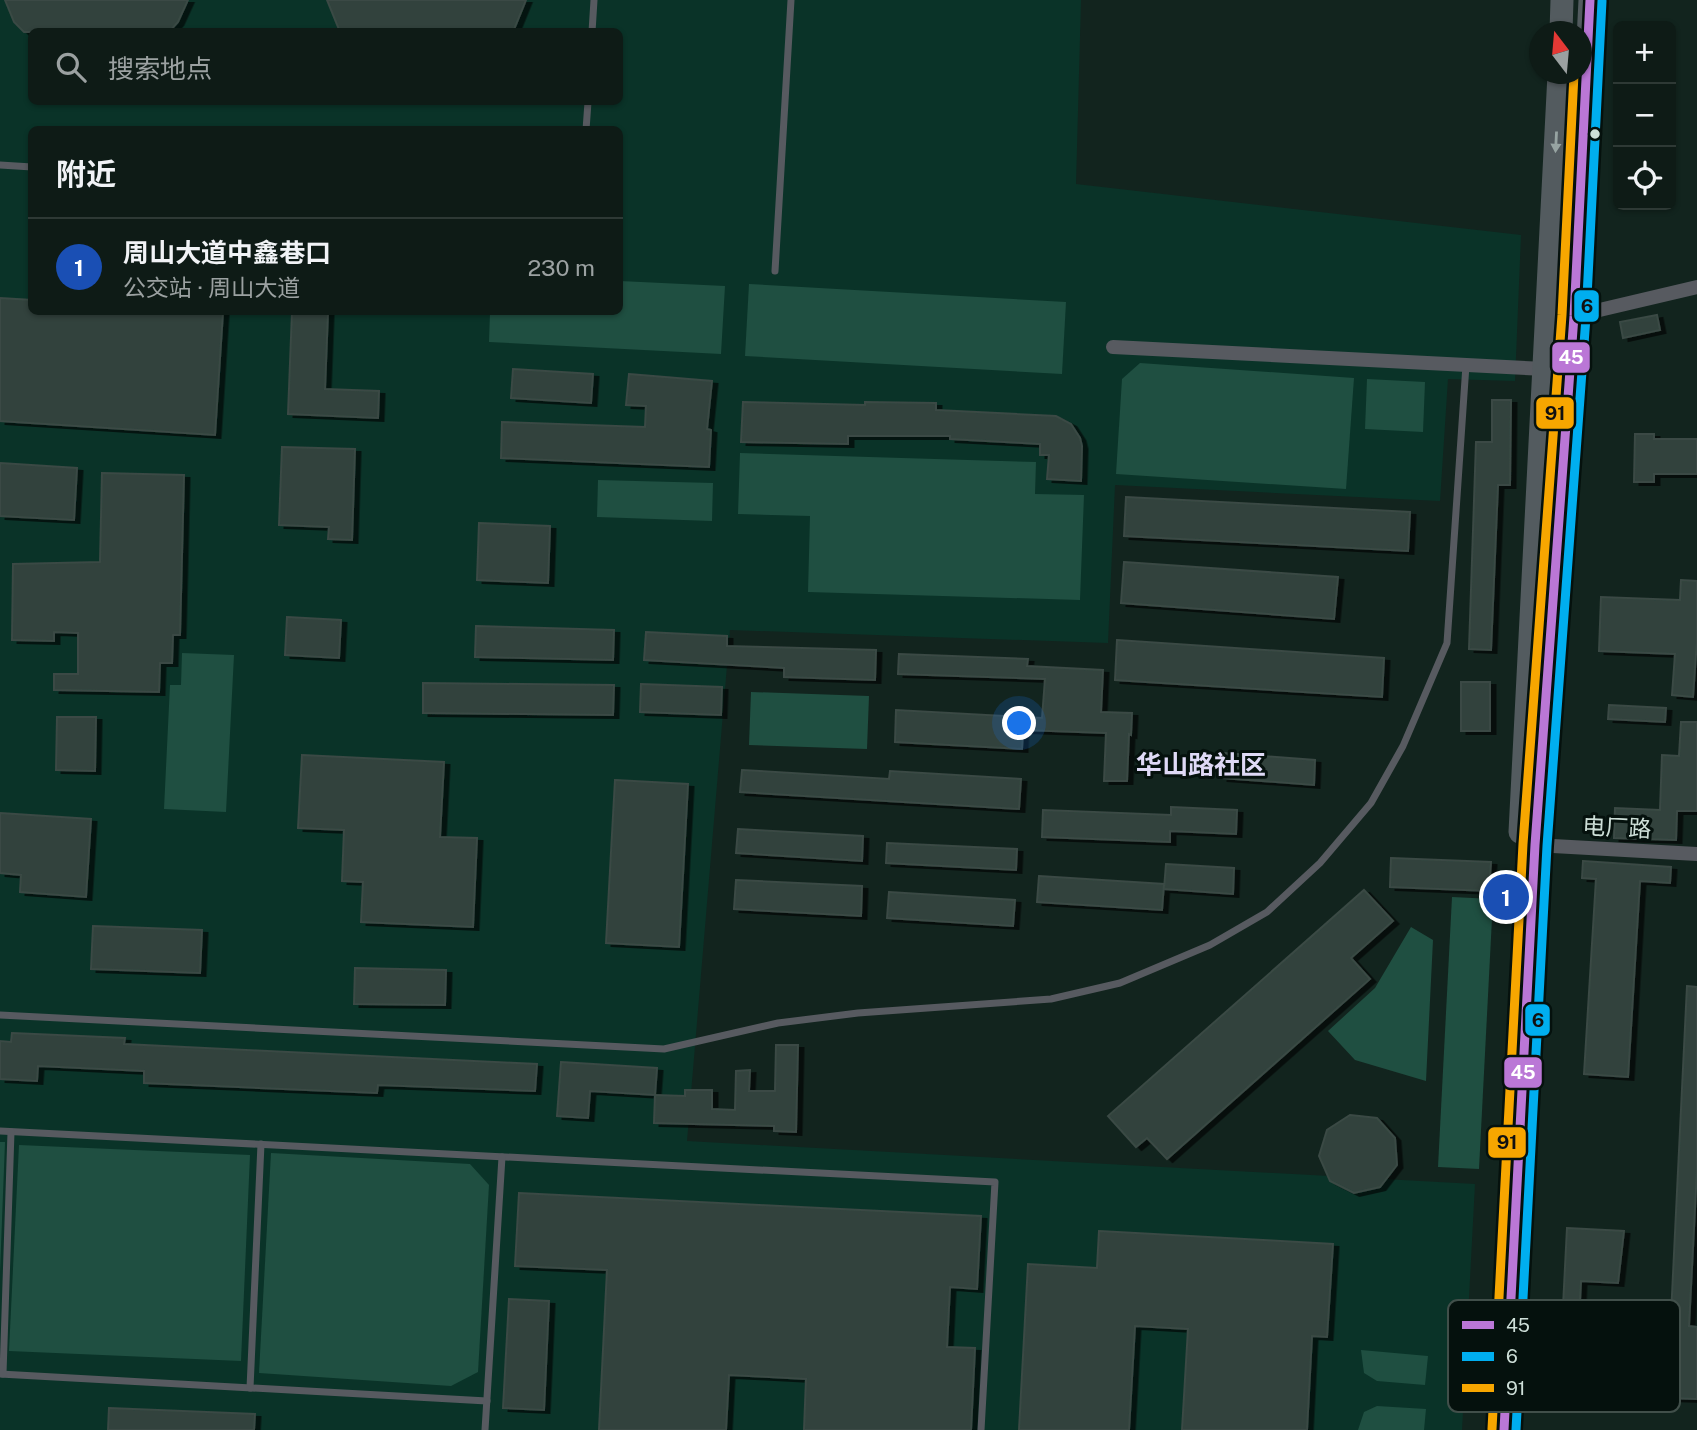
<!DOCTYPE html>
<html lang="zh">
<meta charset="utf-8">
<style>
:root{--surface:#0e1b16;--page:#17241f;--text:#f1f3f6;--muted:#9ba1a1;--line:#2e3935;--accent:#ea580c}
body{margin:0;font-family:"Public Sans","Noto Sans SC",sans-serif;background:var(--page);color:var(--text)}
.controls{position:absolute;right:21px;top:21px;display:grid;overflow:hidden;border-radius:10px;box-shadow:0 2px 5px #0004}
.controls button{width:63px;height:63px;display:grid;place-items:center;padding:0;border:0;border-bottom:2px solid var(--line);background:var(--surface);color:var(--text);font:35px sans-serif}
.compass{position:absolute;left:1529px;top:21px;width:63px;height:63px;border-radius:50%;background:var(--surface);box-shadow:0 2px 5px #0004;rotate:344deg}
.you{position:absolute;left:1020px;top:724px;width:24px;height:24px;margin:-18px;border:5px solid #fff;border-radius:50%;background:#1a73e8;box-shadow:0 0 0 10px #1a73e833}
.badge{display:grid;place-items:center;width:46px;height:46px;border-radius:50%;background:var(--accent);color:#fff;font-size:23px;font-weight:700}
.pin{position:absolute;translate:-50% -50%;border:4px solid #fff;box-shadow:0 2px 7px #0006}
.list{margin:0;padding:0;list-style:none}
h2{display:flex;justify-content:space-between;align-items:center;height:91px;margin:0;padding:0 28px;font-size:30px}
h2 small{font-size:23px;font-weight:400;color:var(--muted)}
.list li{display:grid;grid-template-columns:46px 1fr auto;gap:21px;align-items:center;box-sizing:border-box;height:98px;padding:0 28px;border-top:2px solid var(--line)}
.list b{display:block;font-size:26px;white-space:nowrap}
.list p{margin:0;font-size:23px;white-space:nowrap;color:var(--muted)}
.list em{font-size:23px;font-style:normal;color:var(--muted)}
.icon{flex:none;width:38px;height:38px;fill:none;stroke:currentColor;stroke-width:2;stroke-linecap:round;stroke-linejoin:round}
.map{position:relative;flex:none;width:1697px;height:1430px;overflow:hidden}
.search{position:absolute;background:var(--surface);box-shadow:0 2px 5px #0004;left:28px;top:28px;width:595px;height:77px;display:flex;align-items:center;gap:18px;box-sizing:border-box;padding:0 24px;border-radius:10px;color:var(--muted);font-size:26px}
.panel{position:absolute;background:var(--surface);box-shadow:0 2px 5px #0004;left:28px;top:126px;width:595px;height:189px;border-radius:10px}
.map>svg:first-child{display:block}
.built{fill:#0a3328;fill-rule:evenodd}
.green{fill:#1f4f41}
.building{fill:#30433d;stroke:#3a4944;stroke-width:2;filter:url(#shadow)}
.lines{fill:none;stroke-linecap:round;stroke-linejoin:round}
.lane{stroke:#575a60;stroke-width:7}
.street{stroke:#575a60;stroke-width:14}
.primary{stroke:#535b5f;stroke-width:23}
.bus-1-casing{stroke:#05110d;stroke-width:14}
.bus-2-casing{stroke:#05110d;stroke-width:14}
.bus-3-casing{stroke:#05110d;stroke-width:14}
.bus-1{stroke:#ba77d6;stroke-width:9}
.bus-2{stroke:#00aeef;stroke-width:9}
.bus-3{stroke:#f7a600;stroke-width:9}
.oneway{fill:#97a4a2}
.bus-dot{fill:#cedfd8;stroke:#05110d;stroke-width:2.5}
.labels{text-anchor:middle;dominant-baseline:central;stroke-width:6;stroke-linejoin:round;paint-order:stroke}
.street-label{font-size:23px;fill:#cedfd8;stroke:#05110d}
.quarter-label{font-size:26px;font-weight:bold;fill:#dfd9f6;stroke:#05110d}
.key{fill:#05110d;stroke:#414f4a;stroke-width:2}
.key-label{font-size:19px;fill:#cedfd8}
.line-badge{stroke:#05110d;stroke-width:2.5}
.badge-label{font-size:19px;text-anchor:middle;font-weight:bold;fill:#fff}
.pale-badge-label{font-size:19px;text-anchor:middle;font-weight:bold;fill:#111}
</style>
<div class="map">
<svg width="1697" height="1430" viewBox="0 0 1697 1430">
<defs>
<filter id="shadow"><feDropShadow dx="5.5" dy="3" stdDeviation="0" flood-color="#0009"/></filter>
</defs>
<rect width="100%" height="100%" fill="#12241e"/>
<!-- built -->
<path class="built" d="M 0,0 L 1081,0 L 1076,184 L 1521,235 L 1515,381 L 1448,379 L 1440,501 L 1115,485 L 1108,643 L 730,630 L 687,1141 L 1475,1184 L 1462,1430 L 0,1430 ZM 32,32 L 620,32 L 620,102 L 32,102 ZM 32,130 L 620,130 L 620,312 L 32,312 Z"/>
<!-- green -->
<g class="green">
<path d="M 620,281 L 725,286 L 721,354 L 489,342 L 490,312 L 620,312 Z"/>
<path d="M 749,284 L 1066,302 L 1062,374 L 745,356 Z"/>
<path d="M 1140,363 L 1354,378 L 1346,489 L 1116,474 L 1122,379 Z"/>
<path d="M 1367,379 L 1425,382 L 1423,432 L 1365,429 Z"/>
<path d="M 740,453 L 1036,462 L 1035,494 L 1084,495 L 1080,600 L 808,592 L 810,516 L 738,514 Z"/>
<path d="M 598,480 L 713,483 L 712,521 L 597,517 Z"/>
<path d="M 182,653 L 234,655 L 226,812 L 164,809 L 170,685 L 181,685 Z"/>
<path d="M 751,692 L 869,696 L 867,749 L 749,745 Z"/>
<path d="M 1452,897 L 1493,899 L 1479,1169 L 1438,1167 Z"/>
<path d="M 1411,927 L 1433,940 L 1426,1081 L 1355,1060 L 1328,1031 L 1375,988 Z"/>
<path d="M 0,1142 L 5,1142 L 0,1272 Z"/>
<path d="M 19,1145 L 250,1155 L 241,1361 L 9,1351 Z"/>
<path d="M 271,1153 L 470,1164 L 489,1185 L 478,1372 L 451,1386 L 259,1373 Z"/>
<path d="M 1361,1350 L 1428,1356 L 1425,1385 L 1377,1381 L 1364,1373 Z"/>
<path d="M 1377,1406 L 1426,1409 L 1424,1430 L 1358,1430 L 1364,1412 Z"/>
</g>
<!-- building -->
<g class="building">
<path d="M 5,0 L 188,0 L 178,22 L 169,32 L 24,32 L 14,22 Z"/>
<path d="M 327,0 L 526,0 L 513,32 L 340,32 Z"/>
<path d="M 0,298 L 32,300 L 32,312 L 223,312 L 215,435 L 0,421 Z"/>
<path d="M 292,312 L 328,312 L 325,389 L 379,391 L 378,418 L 288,414 Z"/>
<path d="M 1657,315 L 1660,330 L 1623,338 L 1620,322 Z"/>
<path d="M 513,369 L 593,374 L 591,403 L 511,398 Z"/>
<path d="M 629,374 L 712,381 L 707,429 L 711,430 L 709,467 L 501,458 L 502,422 L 645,427 L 646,406 L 626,405 Z"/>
<path d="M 1492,400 L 1511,400 L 1510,485 L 1498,485 L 1491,650 L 1469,649 L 1476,442 L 1492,442 Z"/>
<path d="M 743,402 L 865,405 L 865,402 L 936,403 L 936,410 L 1056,416 L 1071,424 L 1080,438 L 1082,446 L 1081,481 L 1047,479 L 1049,455 L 1040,455 L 1040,444 L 950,439 L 950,436 L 848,436 L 848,444 L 741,442 Z"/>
<path d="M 1635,434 L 1654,434 L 1654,439 L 1697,439 L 1697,474 L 1654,474 L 1654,482 L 1634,482 Z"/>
<path d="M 282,447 L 355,449 L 352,540 L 328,539 L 329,527 L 279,525 Z"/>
<path d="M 0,463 L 77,468 L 74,520 L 0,516 Z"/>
<path d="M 102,473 L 184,475 L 180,635 L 173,635 L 172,663 L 160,663 L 159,692 L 54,690 L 54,674 L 78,674 L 78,633 L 54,632 L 54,641 L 12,640 L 13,564 L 100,562 Z"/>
<path d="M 1126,497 L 1410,512 L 1408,551 L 1124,536 Z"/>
<path d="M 479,523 L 550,526 L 548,583 L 477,580 Z"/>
<path d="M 1124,562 L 1338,577 L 1334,619 L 1121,603 Z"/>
<path d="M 1681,580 L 1697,581 L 1697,640 L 1693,697 L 1672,695 L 1675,654 L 1599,651 L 1601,597 L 1680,600 Z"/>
<path d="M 287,617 L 341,620 L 339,658 L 285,655 Z"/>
<path d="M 476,626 L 614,630 L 613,660 L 475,657 Z"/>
<path d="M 646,632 L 727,636 L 727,646 L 876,650 L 875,680 L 784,677 L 784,668 L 644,660 Z"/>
<path d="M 1117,640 L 1384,658 L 1382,697 L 1115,680 Z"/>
<path d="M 899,654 L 1028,659 L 1027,666 L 1103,670 L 1101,712 L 1132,713 L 1131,735 L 1129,734 L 1127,781 L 1104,781 L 1106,733 L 1023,730 L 1022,749 L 895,742 L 896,710 L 1042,718 L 1045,679 L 898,674 Z"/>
<rect x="1461" y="682" width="29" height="49"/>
<path d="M 423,683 L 614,685 L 613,715 L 423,713 Z"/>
<path d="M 641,684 L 722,687 L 721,715 L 640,712 Z"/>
<path d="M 1609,705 L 1666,708 L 1665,722 L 1608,719 Z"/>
<path d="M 57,717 L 96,717 L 95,771 L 56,770 Z"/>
<path d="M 1681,722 L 1697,722 L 1697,811 L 1677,811 L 1676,840 L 1614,838 L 1615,808 L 1660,810 L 1662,755 L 1679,756 Z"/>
<path d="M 1224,753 L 1315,760 L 1314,785 L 1222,778 Z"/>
<path d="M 302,755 L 444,762 L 440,837 L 477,838 L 473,927 L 361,922 L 363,882 L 342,881 L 344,830 L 298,828 Z"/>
<path d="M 742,770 L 889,779 L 890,771 L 1021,779 L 1019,809 L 740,792 Z"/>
<path d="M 615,780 L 688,784 L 679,947 L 606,943 Z"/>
<path d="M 1171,807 L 1237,810 L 1236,834 L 1170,831 L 1170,842 L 1042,837 L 1043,810 L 1171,815 Z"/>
<path d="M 0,813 L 91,819 L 86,897 L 20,892 L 21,875 L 0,873 Z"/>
<path d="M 738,829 L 863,836 L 862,861 L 736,853 Z"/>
<path d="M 887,843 L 1017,849 L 1016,870 L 886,863 Z"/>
<path d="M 1391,858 L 1491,862 L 1489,891 L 1390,887 Z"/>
<path d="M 1583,861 L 1671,867 L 1670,883 L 1640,881 L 1628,1077 L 1584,1074 L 1596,879 L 1582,878 Z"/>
<path d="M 1166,864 L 1234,868 L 1233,894 L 1164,889 Z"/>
<path d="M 1039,876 L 1164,884 L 1162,910 L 1037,902 Z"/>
<path d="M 736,880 L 862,886 L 861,916 L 734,909 Z"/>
<path d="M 1364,890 L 1393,921 L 1351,958 L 1370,979 L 1167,1159 L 1147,1138 L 1136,1147 L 1108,1116 Z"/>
<path d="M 889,892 L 1015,900 L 1013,926 L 887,918 Z"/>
<path d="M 93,926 L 202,930 L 200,973 L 91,969 Z"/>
<path d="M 355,968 L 446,970 L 445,1005 L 354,1004 Z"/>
<path d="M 1687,986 L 1697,987 L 1697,1169 L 1689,1326 L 1697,1327 L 1697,1399 L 1667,1398 Z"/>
<path d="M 12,1033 L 125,1038 L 124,1044 L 537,1064 L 535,1091 L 378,1085 L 377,1093 L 144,1083 L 144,1071 L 38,1066 L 37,1081 L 0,1079 L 0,1041 L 11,1042 Z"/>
<path d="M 776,1045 L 798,1045 L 796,1132 L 774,1131 L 774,1126 L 654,1123 L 655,1095 L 685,1096 L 685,1090 L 712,1090 L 712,1109 L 735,1110 L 736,1071 L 750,1070 L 749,1091 L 775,1091 Z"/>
<path d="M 561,1062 L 657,1068 L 655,1095 L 590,1091 L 588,1118 L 557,1116 Z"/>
<path d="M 1350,1115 L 1377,1118 L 1395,1138 L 1397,1165 L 1380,1187 L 1354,1193 L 1330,1181 L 1319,1156 L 1327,1130 Z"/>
<path d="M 519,1193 L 981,1216 L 977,1289 L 950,1287 L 947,1347 L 975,1348 L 971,1430 L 804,1430 L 806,1379 L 729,1375 L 726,1430 L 599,1430 L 607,1270 L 515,1266 Z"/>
<path d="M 1567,1228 L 1624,1231 L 1618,1283 L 1581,1281 L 1576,1384 L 1559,1385 Z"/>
<path d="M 1099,1231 L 1333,1244 L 1327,1337 L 1312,1336 L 1307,1430 L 1182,1430 L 1188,1329 L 1135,1326 L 1129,1430 L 1019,1430 L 1028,1264 L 1097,1268 Z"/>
<path d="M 509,1299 L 549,1301 L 544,1410 L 503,1408 Z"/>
<path d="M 109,1408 L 255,1414 L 254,1430 L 108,1430 Z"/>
</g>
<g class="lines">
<!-- lane -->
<g class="lane">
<path d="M 592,32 L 594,0"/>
<path d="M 586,130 L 588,102"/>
<path d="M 0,165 L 32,167"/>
<path d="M 775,271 L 791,0"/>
<path d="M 0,1015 L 664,1049 L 778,1023 L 858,1013 L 1051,999 L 1120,983 L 1210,945 L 1267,912 L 1320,863 L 1371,803 L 1403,746 L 1447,643 L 1466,365"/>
<path d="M 0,1131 L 995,1182 L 981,1430"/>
<path d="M 0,1374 L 487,1401"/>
<path d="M 3,1374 L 11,1132"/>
<path d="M 250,1388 L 261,1144"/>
<path d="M 485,1430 L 502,1157"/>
</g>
<!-- street -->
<g class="street">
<path d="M 1574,316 L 1697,287"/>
<path d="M 1113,347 L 1545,369"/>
<path d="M 1535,845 L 1697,854"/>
</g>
<!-- primary -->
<g class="primary">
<path d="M 1561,32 L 1562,0"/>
<path d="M 1520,832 L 1559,74"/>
<path d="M 1504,1430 L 1535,845 L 1574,316 L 1590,0"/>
</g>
<!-- bus-1 casing -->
<g class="bus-1-casing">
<path id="bus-1" d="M 1504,1430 L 1535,845 L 1574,316 L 1590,0"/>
</g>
<!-- bus-2 casing -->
<g class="bus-2-casing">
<path id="bus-2" d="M 1516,1430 L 1547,846 L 1586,317 L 1602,1"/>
</g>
<!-- bus-3 casing -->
<g class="bus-3-casing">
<path id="bus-3" d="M 1492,1429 L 1523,844 L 1562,315 L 1574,74"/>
</g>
<!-- bus-1 -->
<use href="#bus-1" class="bus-1"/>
<!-- bus-2 -->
<use href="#bus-2" class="bus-2"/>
<!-- bus-3 -->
<use href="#bus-3" class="bus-3"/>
</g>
<!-- one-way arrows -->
<defs><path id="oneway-solid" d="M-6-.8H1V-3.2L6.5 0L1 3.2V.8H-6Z" transform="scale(1.75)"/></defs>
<use class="oneway" href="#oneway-solid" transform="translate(1556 142) rotate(93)"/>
<!-- markers -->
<circle class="bus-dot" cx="1595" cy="134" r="6"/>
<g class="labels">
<!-- street labels -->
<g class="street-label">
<text transform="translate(1617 827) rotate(3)">电厂路</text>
</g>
<!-- quarter labels -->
<g class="quarter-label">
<text x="1201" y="764">华山路社区</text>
</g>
</g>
<!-- legend -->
<rect x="1448" y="1300" width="232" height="112" rx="10" class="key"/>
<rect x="1462" y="1321" width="32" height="8" fill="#ba77d6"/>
<rect x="1462" y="1352" width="32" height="9" fill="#00aeef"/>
<rect x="1462" y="1384" width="32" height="8" fill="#f7a600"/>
<g class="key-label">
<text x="1506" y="1332">45</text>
<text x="1506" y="1363">6</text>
<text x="1506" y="1395">91</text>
</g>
<g class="line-badge">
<rect x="1573" y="289" width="27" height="34" rx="7" fill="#00aeef"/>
<rect x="1551" y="341" width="40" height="33" rx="7" fill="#ba77d6"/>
<rect x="1535" y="396" width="40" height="34" rx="7" fill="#f7a600"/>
<rect x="1524" y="1003" width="27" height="34" rx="7" fill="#00aeef"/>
<rect x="1503" y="1056" width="40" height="33" rx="7" fill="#ba77d6"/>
<rect x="1487" y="1126" width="40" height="33" rx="7" fill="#f7a600"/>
</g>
<g class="badge-label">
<text x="1571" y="364">45</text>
<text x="1523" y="1079">45</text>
</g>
<g class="pale-badge-label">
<text x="1587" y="313">6</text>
<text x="1555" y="420">91</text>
<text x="1538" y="1027">6</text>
<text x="1507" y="1149">91</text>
</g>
</svg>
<div class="controls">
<button>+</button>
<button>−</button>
<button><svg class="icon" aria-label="locate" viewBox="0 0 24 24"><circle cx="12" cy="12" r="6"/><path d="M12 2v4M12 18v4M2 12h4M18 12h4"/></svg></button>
</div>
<svg class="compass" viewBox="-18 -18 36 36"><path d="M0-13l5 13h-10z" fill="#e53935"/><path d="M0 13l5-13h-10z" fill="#9ba1a1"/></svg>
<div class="you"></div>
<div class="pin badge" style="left:1506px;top:897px;background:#1a4fb4">1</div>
<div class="search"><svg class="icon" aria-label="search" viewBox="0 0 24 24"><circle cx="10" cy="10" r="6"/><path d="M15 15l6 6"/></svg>搜索地点</div>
<section class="panel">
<h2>附近<small></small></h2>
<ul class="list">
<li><span class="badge" style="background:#1a4fb4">1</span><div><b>周山大道中鑫巷口</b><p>公交站 · 周山大道</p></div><em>230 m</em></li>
</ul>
</section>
</div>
